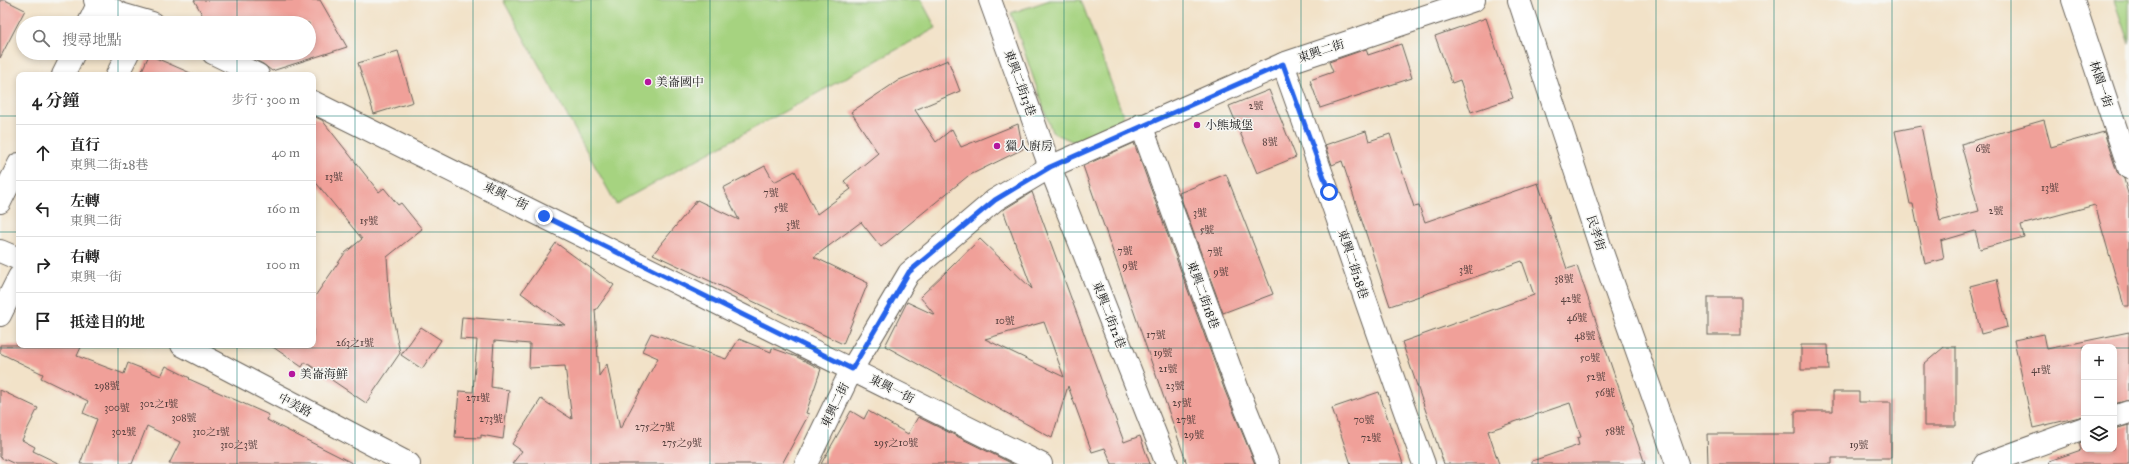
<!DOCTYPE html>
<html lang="zh-TW">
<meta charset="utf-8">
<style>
:root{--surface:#fff;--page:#f6f6f6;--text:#222;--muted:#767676;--line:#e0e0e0}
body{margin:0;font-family:"IM FELL Great Primer","Noto Serif TC",serif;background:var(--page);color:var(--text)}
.controls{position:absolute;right:12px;bottom:12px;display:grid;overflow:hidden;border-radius:8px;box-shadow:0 2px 6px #0003}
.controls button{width:36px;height:36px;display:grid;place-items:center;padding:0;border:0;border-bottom:1px solid var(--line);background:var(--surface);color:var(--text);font:20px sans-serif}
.stop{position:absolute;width:12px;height:12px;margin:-9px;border:3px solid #2563eb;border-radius:50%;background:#fff}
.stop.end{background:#2563eb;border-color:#fff;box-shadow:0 1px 4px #0008}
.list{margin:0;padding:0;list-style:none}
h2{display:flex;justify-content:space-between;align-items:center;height:52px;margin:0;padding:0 16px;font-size:17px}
h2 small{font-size:13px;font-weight:400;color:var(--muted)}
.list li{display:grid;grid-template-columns:26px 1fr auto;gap:12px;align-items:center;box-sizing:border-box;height:56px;padding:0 16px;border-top:1px solid var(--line)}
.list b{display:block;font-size:15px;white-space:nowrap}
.list p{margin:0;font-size:13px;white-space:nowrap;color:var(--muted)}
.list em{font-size:13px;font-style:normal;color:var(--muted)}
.icon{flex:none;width:22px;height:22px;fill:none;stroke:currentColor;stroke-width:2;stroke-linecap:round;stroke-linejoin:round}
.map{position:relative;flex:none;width:2129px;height:464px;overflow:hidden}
.search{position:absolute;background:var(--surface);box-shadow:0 2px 6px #0003;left:16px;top:16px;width:300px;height:44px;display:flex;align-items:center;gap:10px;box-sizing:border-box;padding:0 14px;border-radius:22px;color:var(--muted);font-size:15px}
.panel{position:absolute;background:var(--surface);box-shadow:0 2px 6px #0003;left:16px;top:72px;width:300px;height:276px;border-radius:8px}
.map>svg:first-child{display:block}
.green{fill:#a6d380;stroke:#61784e}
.building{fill:#f0a099;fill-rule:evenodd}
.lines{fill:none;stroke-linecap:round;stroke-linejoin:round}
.minor-casing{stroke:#676158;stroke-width:24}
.minor{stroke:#fff;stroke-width:22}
.route{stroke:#2563eb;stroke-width:5}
.grid{fill:none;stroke:#0f766e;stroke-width:1;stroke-opacity:0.55}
.poi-dot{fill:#b5179e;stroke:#f6f6f2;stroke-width:1.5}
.labels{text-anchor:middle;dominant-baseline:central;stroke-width:3;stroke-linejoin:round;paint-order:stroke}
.number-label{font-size:10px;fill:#513d3b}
.street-label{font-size:12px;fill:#1c1c1c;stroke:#f6f6f2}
.poi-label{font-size:12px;fill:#1c1c1c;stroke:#f6f6f2;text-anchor:start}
</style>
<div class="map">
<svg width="2129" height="464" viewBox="0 0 2129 464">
<rect width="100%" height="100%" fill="#f6f6f2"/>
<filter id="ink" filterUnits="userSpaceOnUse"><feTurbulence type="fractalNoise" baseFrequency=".025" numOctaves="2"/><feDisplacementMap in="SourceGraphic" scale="8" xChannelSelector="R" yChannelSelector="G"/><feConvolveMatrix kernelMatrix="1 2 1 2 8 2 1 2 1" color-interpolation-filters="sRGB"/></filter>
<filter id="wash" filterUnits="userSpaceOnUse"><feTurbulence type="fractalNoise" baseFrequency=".012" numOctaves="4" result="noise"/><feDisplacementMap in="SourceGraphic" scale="16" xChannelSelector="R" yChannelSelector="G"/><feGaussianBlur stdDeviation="0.9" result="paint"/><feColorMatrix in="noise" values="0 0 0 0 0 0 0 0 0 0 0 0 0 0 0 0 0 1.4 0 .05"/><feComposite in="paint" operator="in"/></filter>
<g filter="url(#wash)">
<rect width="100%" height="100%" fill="#f2e2c8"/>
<!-- green -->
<g class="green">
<path d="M 503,0 L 921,0 L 936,28 L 616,204 Z"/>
<path d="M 1050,0 L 1081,0 L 1124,118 L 1074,142 L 1052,132 L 1011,13 Z"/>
<path d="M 2114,0 L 2129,0 L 2129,44 Z"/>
</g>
<g id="blocks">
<!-- building -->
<g class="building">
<path d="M 0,0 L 5,0 L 25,10 L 0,58 Z"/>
<path d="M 194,0 L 320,0 L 347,47 L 272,71 L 263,64 L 241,53 L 309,53 L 309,23 L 207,23 Z"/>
<path d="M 1486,18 L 1513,98 L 1471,112 L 1460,80 L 1452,83 L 1435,36 Z"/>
<path d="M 1401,44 L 1412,78 L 1320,108 L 1310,80 L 1333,72 L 1329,62 L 1366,49 L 1368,55 Z"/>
<path d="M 398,51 L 413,102 L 374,114 L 358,63 Z"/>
<path d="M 149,55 L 195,75 L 140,75 Z"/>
<path d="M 948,60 L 960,91 L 915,110 L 936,142 L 952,129 L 961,147 L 1018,124 L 1023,149 L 968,176 L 881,247 L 861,222 L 814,257 L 868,283 L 843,344 L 653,254 L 697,200 L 739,220 L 723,188 L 765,166 L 774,182 L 795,171 L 817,214 L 851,189 L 844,181 L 878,153 L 851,112 L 899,80 Z"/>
<path d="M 1269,90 L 1296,157 L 1257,173 L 1229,106 Z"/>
<path d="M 313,116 L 322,120 L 379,192 L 384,188 L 398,205 L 401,203 L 422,229 L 387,257 L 390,303 L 400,353 L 366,403 L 305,362 L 302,367 L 270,345 L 313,345 L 313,299 L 345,253 L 362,239 L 313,179 Z"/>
<path d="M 2044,120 L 2051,147 L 2104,132 L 2117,172 L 2124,179 L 2129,197 L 2129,306 L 2124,306 L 2095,205 L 2021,225 L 2024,237 L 1980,249 L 1975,231 L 1941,241 L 1944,259 L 1925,264 L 1913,204 L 1910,204 L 1895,131 L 1921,126 L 1940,221 L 1979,211 L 1961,144 Z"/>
<path d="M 1366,131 L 1369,141 L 1390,134 L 1414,207 L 1419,206 L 1425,222 L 1538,183 L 1567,269 L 1577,266 L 1645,464 L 1532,464 L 1532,461 L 1579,445 L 1577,438 L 1581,437 L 1570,403 L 1488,431 L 1499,464 L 1444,464 L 1402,342 L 1534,295 L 1522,261 L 1390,306 L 1342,161 L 1332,165 L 1325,145 Z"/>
<path d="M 1134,143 L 1225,391 L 1255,464 L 1187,464 L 1083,166 Z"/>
<path d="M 1226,174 L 1273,294 L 1223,313 L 1179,193 Z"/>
<path d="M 1032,192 L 1124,442 L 1140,436 L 1150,464 L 1112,464 L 1105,448 L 1092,452 L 1068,386 L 1052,438 L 885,346 L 907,302 L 935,315 L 920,297 L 980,239 L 1032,289 L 1003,210 ZM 1044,322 L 1064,377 L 985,339 Z"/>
<path d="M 556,243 L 614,285 L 596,310 L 595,309 L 599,376 L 607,364 L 620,429 L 658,358 L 642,351 L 651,333 L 726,359 L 739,339 L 771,352 L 772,348 L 797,357 L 821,369 L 806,413 L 809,414 L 782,464 L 512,464 L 522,451 L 512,444 L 541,399 L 572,419 L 565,366 L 529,368 L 530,344 L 494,341 L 491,387 L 509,390 L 503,439 L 481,435 L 481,438 L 455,437 L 459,391 L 473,392 L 477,340 L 460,339 L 462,317 L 565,325 L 521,293 Z"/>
<path d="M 1997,279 L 2007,327 L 1981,334 L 1970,286 Z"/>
<rect x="1708" y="297" width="33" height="38"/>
<path d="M 421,327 L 441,340 L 422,369 L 401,355 Z"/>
<path d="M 2129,332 L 2129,400 L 2114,404 L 2114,347 L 2084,347 L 2084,416 L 2033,428 L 2014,340 L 2044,334 L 2047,349 Z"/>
<path d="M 0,345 L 82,345 L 77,356 L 124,374 L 128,363 L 161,376 L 166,366 L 190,378 L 189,379 L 269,415 L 267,420 L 354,464 L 169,464 L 180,442 L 147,426 L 132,464 L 80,464 L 97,419 L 83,413 L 88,401 L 41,378 L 43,374 L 0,353 Z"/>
<path d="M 1801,345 L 1828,345 L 1829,370 L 1801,370 Z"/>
<path d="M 1944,347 L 1956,347 L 1956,426 L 1924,426 L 1924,364 Z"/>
<path d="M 0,390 L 38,408 L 22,440 L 35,447 L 33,451 L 60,464 L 15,464 L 0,457 Z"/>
<path d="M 1379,392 L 1403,464 L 1351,464 L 1332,408 Z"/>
<path d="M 1833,392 L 1859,392 L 1859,402 L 1891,402 L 1891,458 L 1832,458 L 1832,464 L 1708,464 L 1707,434 L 1795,434 L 1795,411 L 1833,411 Z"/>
<path d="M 851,411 L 864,419 L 868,411 L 908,434 L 918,417 L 1013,464 L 821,464 Z"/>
<path d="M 2129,425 L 2129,464 L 2050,464 L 2049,461 L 2081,450 L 2079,443 L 2084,441 L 2084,449 L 2114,449 L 2114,429 Z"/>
</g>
</g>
</g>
<g filter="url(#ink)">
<use href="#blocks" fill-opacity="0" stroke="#676158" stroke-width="1"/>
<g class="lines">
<!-- minor casing -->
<g class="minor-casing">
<g id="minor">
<path d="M 95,0 L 121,14 L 152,23"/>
<path d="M 990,0 L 1050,167 L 1167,464"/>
<path d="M 1519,0 L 1602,252 L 1677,464"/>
<path d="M 2073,0 L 2129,168"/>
<path d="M 89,23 L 99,2"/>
<path d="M 213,53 L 258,75"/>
<path d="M 1283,64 C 1331,197 1375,331 1424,464"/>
<path d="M 63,75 L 74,53"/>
<path d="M 117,75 L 128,53"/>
<path d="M 313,102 L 1041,464"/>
<path d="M 1141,125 L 1237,387 L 1268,464"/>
<path d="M 0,202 L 19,164"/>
<path d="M 0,251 L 19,259"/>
<path d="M 0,315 L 19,277"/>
<path d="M 182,345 L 409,464"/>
<path d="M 2114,417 L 2129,412"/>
<path d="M 806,464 L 852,369 L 909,273 L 995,200 L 1050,167 L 1283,64 L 1474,0"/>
<path d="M 1985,464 L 2084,428"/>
</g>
</g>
<!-- minor -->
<use href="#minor" class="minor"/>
</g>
</g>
<g class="lines" filter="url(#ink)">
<!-- route -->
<path class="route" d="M 544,216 L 852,369 L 909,272 L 995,200 L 1050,167 L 1283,64 L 1329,192"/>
</g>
<!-- grid -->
<path class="grid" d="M 118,0 L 118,23M 237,0 L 237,23M 355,0 L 355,464M 473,0 L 473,464M 591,0 L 591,464M 710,0 L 710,464M 828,0 L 828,464M 946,0 L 946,464M 1064,0 L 1064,464M 1183,0 L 1183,464M 1301,0 L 1301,464M 1419,0 L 1419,464M 1538,0 L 1538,464M 1656,0 L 1656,464M 1774,0 L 1774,464M 1892,0 L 1892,464M 2011,0 L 2011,464M 118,53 L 118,75M 237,53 L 237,75M 0,116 L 19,116M 313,116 L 2129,116M 0,232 L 19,232M 313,232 L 2129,232M 118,345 L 118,464M 237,345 L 237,464M 0,348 L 2084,348M 2114,348 L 2129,348"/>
<!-- markers -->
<g class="poi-dot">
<circle cx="648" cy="82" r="4"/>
<circle cx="1197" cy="125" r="4"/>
<circle cx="997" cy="146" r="4"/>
<circle cx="292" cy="374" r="4"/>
</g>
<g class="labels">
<!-- number labels -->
<g class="number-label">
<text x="1256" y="106">2號</text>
<text x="1270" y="142">8號</text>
<text x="1983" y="149">6號</text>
<text x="334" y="177">13號</text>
<text x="2050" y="188">13號</text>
<text x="771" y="193">7號</text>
<text x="781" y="208">5號</text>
<text x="1996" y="211">2號</text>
<text x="1200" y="213">3號</text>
<text x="369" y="221">15號</text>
<text x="793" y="225">3號</text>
<text x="1207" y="230">5號</text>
<text x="1125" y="251">7號</text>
<text x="1215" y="252">7號</text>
<text x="1130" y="266">9號</text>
<text x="1466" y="270">3號</text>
<text x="1221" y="272">9號</text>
<text x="1564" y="279">38號</text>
<text x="1571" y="299">42號</text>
<text x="1577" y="318">46號</text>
<text x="1005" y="321">10號</text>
<text x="1156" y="335">17號</text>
<text x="1585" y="336">48號</text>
<text x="355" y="343">263之1號</text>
<text x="1163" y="353">19號</text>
<text x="1590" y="358">50號</text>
<text x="1168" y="369">21號</text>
<text x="2041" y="370">41號</text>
<text x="1596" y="377">52號</text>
<text x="107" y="386">298號</text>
<text x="1175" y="386">23號</text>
<text x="1605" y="393">56號</text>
<text x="478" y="398">271號</text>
<text x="1182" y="403">25號</text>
<text x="159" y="404">302之1號</text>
<text x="117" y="408">300號</text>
<text x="184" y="418">308號</text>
<text x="491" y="419">273號</text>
<text x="1186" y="420">27號</text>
<text x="1364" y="420">70號</text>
<text x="655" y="427">275之7號</text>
<text x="1615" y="431">58號</text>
<text x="124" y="432">302號</text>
<text x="211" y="432">310之1號</text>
<text x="1194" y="435">29號</text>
<text x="1371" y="438">72號</text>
<text x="682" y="443">275之9號</text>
<text x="896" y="443">295之10號</text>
<text x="239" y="445">310之3號</text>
<text x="1859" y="445">19號</text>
</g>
<!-- street labels -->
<g class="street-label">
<text transform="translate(1321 51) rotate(-18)">東興二街</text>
<text transform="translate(1020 83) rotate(70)">東興二街13巷</text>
<text transform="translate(2101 84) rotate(72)">林園一街</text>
<text transform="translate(506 196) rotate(26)">東興一街</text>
<text transform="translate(1596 233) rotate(72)">民孝街</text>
<text transform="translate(1353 264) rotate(72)">東興二街28巷</text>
<text transform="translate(1203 295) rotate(70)">東興二街18巷</text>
<text transform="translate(1109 315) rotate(69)">東興二街12巷</text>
<text transform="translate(892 389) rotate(27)">東興一街</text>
<text transform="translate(295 405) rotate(28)">中美路</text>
<text transform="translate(835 405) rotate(-64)">東興二街</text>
</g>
<!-- poi labels -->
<g class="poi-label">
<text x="656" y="82">美崙國中</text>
<text x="1205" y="125">小熊城堡</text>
<text x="1005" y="146">獵人廚房</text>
<text x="300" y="374">美崙海鮮</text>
</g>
</g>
</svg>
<div class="controls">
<button>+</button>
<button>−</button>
<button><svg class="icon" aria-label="layers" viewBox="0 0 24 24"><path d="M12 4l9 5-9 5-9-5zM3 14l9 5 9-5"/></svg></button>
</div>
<div class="stop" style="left:1329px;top:192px"></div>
<div class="stop end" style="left:544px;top:216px"></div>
<div class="search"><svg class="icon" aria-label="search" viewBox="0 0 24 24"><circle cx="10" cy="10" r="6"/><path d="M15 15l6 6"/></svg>搜尋地點</div>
<section class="panel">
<h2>4 分鐘<small>步行 · 300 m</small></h2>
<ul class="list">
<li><svg class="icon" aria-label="ahead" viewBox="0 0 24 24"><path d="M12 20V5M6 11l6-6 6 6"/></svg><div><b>直行</b><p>東興二街28巷</p></div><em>40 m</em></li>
<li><svg class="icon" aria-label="left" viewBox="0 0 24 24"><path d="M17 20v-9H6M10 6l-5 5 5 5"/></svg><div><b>左轉</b><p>東興二街</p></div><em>160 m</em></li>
<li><svg class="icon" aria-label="right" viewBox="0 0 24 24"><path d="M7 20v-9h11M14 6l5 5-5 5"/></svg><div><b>右轉</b><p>東興一街</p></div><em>100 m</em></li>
<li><svg class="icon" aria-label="arrive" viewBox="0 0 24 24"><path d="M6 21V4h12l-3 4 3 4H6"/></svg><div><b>抵達目的地</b></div></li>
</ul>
</section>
</div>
